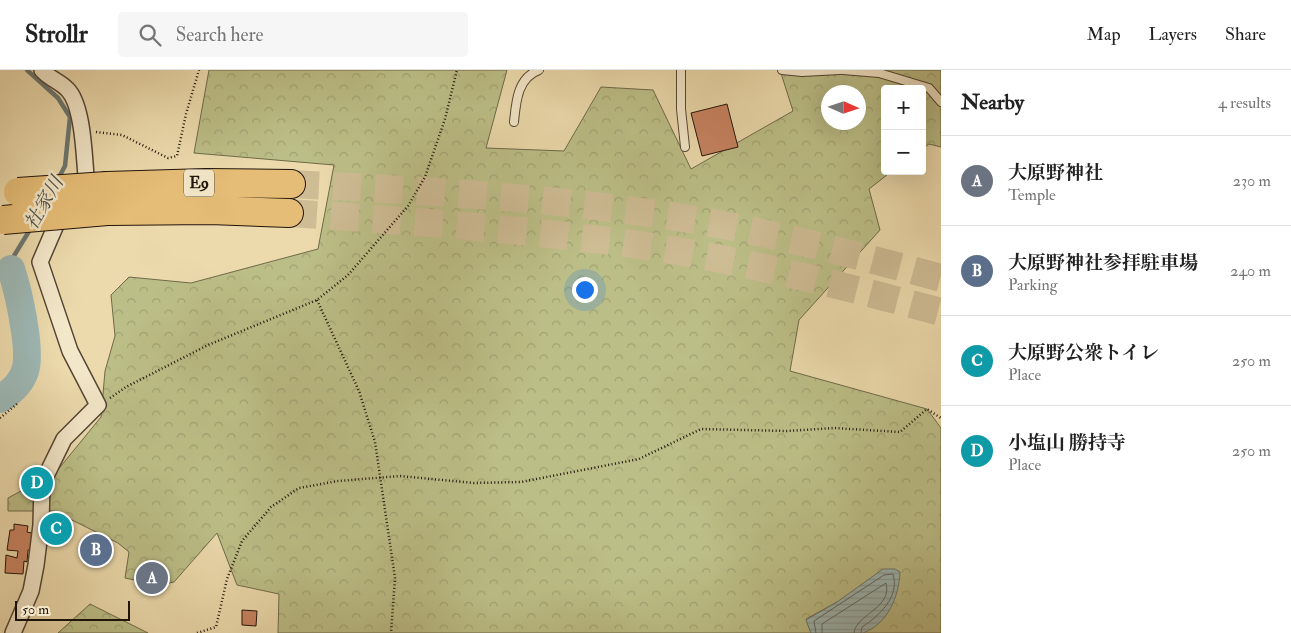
<!DOCTYPE html>
<meta charset="utf-8">
<style>
:root{--surface:#fff;--page:#f6f6f6;--text:#222;--muted:#767676;--line:#e0e0e0;--accent:#8f2418}
body{margin:0;font-family:"IM FELL Double Pica","Noto Serif JP",serif;background:var(--page);color:var(--text)}
.controls{position:absolute;right:15px;top:15px;display:grid;overflow:hidden;border-radius:5px;box-shadow:0 5px 20px #0002}
.controls button{width:45px;height:45px;display:grid;place-items:center;padding:0;border:0;border-bottom:1px solid var(--line);background:var(--surface);color:var(--text);font:25px sans-serif}
.compass{position:absolute;left:821px;top:15px;width:45px;height:45px;border-radius:50%;background:var(--surface);box-shadow:0 5px 20px #0002;rotate:93deg}
.scale{position:absolute;left:15px;bottom:12px;width:115px;box-sizing:border-box;padding-left:5px;border:2px solid #21150b;border-top:0;font-size:14px;line-height:18px;white-space:nowrap;color:#21150b;-webkit-text-stroke:4px #f3e7c9;paint-order:stroke}
.you{position:absolute;left:584px;top:219px;width:18px;height:18px;margin:-12px;border:4px solid #fff;border-radius:50%;background:#1a73e8;box-shadow:0 0 0 8px #1a73e833}
.badge{display:grid;place-items:center;width:32px;height:32px;border-radius:50%;background:var(--accent);color:#fff;font-size:16px;font-weight:700}
.pin{position:absolute;translate:-50% -50%;border:2px solid #fff;box-shadow:0 1px 5px #0006}
.list{margin:0;padding:0;list-style:none}
h2{display:flex;justify-content:space-between;align-items:center;height:65px;margin:0;padding:0 20px;font-size:21px}
h2 small{font-size:16px;font-weight:400;color:var(--muted)}
.list li{display:grid;grid-template-columns:32px 1fr auto;gap:15px;align-items:center;box-sizing:border-box;height:90px;padding:0 20px;border-top:1px solid var(--line)}
.list b{display:block;font-size:19px;white-space:nowrap}
.list p{margin:0;font-size:16px;white-space:nowrap;color:var(--muted)}
.list em{font-size:16px;font-style:normal;color:var(--muted)}
.icon{flex:none;width:28px;height:28px;fill:none;stroke:currentColor;stroke-width:2;stroke-linecap:round;stroke-linejoin:round}
.map{position:relative;flex:none;width:941px;height:563px;overflow:hidden}
header{display:flex;align-items:center;gap:30px;box-sizing:border-box;height:70px;padding:0 25px;background:var(--surface);border-bottom:1px solid var(--line)}
header strong{font-size:24px}
nav{display:flex;gap:28px;margin-inline-start:auto;font-size:18px}
.search{width:350px;height:45px;background:var(--page);display:flex;align-items:center;gap:12px;box-sizing:border-box;padding:0 18px;border-radius:5px;color:var(--muted);font-size:19px}
main{display:flex}
aside{flex:1;background:var(--surface)}
.map>svg:first-child{display:block}
.forest{fill:url(#forest-crowns);stroke:#6e6a49;fill-rule:evenodd}
.water{fill:url(#water-rules);stroke:#6b7771}
.lines{fill:none;stroke-linecap:round;stroke-linejoin:round}
.shore{stroke:#5f6660;stroke-width:1}
.stream{stroke:#6b7771;stroke-width:4.5}
.river{stroke:#9db8b5;stroke-width:28}
.building{fill:#c88361;stroke:#21150b}
.highway-tunnel{stroke:#cebc94;stroke-width:28;stroke-dasharray:28 14;stroke-linecap:butt}
.lane-casing{stroke:#544633;stroke-width:10}
.street-casing{stroke:#544633;stroke-width:18}
.highway-casing{stroke:#21150b;stroke-width:30}
.path{stroke:#21150b;stroke-width:2.5;stroke-dasharray:1 2.5;stroke-linecap:butt}
.lane{stroke:#f3e7c9;stroke-width:8}
.street{stroke:#f3e7c9;stroke-width:15}
.highway{stroke:#e6bd76;stroke-width:28}
.highway-bridge-casing{stroke:#21150b;stroke-width:30;stroke-linecap:butt}
.highway-bridge{stroke:#e6bd76;stroke-width:28}
.labels{text-anchor:middle;dominant-baseline:central;stroke-width:5;stroke-linejoin:round;paint-order:stroke}
.shield{fill:#f3e7c9;stroke:#605444;stroke-width:1}
.shield-label{font-size:16px;font-weight:bold;fill:#21150b}
.water-label{font-size:19px;font-style:italic;fill:#4c4e46;stroke:#f3e7c9}
</style>
<header>
<strong>Strollr</strong>
<div class="search"><svg class="icon" aria-label="search" viewBox="0 0 24 24"><circle cx="10" cy="10" r="6"/><path d="M15 15l6 6"/></svg>Search here</div>
<nav><a>Map</a><a>Layers</a><a>Share</a></nav>
</header>
<main>
<div class="map">
<svg width="941" height="563" viewBox="0 0 941 563">
<defs>
<pattern id="forest-crowns" width="20" height="18" patternUnits="userSpaceOnUse" patternTransform="scale(1.25)"><rect width="20" height="18" fill="#bcbe87"/><path d="M2 6a3 3 0 1 1 6 0M12 15a3 3 0 1 1 6 0" fill="none" stroke="#a1a273"/></pattern>
<pattern id="water-rules" width="6" height="5" patternUnits="userSpaceOnUse" patternTransform="scale(1.25)"><rect width="6" height="5" fill="#9db8b5"/><path d="M0 2.5h6" fill="none" stroke="#879d9a"/></pattern>
</defs>
<rect width="100%" height="100%" fill="#ecdaac"/>
<filter id="stains"><feTurbulence type="fractalNoise" baseFrequency=".004" numOctaves="4"/><feColorMatrix values="0 0 0 0 .2 0 0 0 0 .09 0 0 0 0 .02 0 0 0 .5 -.17"/></filter>
<radialGradient id="worn" r=".72"><stop offset=".6" stop-color="#630" stop-opacity="0"/><stop offset="1" stop-color="#630" stop-opacity=".3"/></radialGradient>
<!-- forest -->
<g class="forest">
<path d="M 209,0 L 507,0 L 486,78 L 564,81 L 601,17 L 653,20 L 691,99 L 793,41 L 780,0 L 941,0 L 941,77 L 929,74 L 922,79 L 922,19 L 885,19 L 885,101 L 892,101 L 869,119 L 880,160 L 799,250 L 790,301 L 927,339 L 941,358 L 941,563 L 862,563 L 879,553 L 837,532 L 806,549 L 811,563 L 278,563 L 279,524 L 237,515 L 217,463 L 174,512 L 160,515 L 125,508 L 129,482 L 118,473 L 54,441 L 8,441 L 8,428 L 56,402 L 101,347 L 105,301 L 115,266 L 111,225 L 129,207 L 191,213 L 318,179 L 334,95 L 194,83 ZM 828,22 L 858,22 L 858,52 L 828,52 Z"/>
<path d="M 90,534 L 148,563 L 58,563 Z"/>
</g>
<!-- water -->
<path class="water" d="M 883,499 L 895,499 L 900,502 C 899,526 888,554 863,563 C 852,563 825,563 811,563 L 806,550 L 837,532 Z"/>
<g class="lines">
<!-- shore -->
<g class="shore">
<path d="M 816,563 L 814,551 L 884,505 L 893,504 C 900,527 879,546 862,557 L 861,563"/>
<path d="M 822,563 L 822,554 L 886,513 C 893,538 855,545 854,563"/>
</g>
<!-- stream -->
<g class="stream">
<path d="M 27,0 L 58,28 L 70,47 L 65,96 L 58,109"/>
<path d="M 11,199 L 12,189 L 31,158"/>
</g>
<!-- river -->
<path class="river" d="M 0,329 C 10,323 21,313 25,301 C 32,280 18,220 11,199"/>
</g>
<!-- building -->
<g class="building">
<path d="M 727,34 L 738,77 L 702,86 L 691,43 Z"/>
<path d="M 14,454 L 28,456 L 27,462 L 32,463 L 31,480 L 28,480 L 27,492 L 24,491 L 23,504 L 5,503 L 6,485 L 17,488 L 18,481 L 7,480 L 10,460 L 14,460 Z"/>
<path d="M 50,455 L 62,456 L 61,463 L 49,462 Z"/>
<path d="M 242,540 L 257,541 L 256,556 L 242,555 Z"/>
</g>
<g class="lines">
<!-- highway-tunnel -->
<g class="highway-tunnel">
<path d="M 291,114 C 411,120 530,126 649,143 C 748,156 845,182 941,208"/>
<path d="M 289,143 C 408,151 528,159 646,176 C 746,191 844,216 941,242"/>
</g>
<!-- lane casing -->
<g class="lane-casing">
<g id="lane">
<path d="M 681,0 L 681,39 L 685,77"/>
<path d="M 782,0 L 802,2 L 840,0"/>
<path d="M 843,0 L 879,3 L 929,18 L 941,32"/>
<path d="M 514,52 C 516,33 517,8 539,0"/>
</g>
</g>
<!-- street casing -->
<g class="street-casing">
<g id="street">
<path d="M 42,0 C 50,9 59,11 67,19 C 83,34 84,85 86,106 L 76,119"/>
<path d="M 13,563 L 31,521 L 36,495 L 41,455 L 42,414 L 64,369 L 98,335 L 70,281 L 40,192 L 62,141"/>
</g>
</g>
<!-- highway casing -->
<g class="highway-casing">
<g id="highway">
<path d="M 107,116 L 206,113 L 291,114"/>
<path d="M 107,141 L 210,140 L 289,143"/>
</g>
</g>
<!-- path -->
<g class="path">
<path d="M 96,62 L 122,65 L 168,88 L 177,86 L 186,44 L 199,0"/>
<path d="M 317,230 L 359,321 L 375,372 L 395,508 L 391,563"/>
<path d="M 110,328 L 126,317 L 208,275 L 317,230 L 348,205 L 408,136 L 425,107 L 445,49 L 457,0"/>
<path d="M 0,348 L 17,334"/>
<path d="M 197,563 L 216,557 L 227,509 L 242,471 L 271,437 L 299,418 L 338,411 L 400,406 L 474,413 L 521,412 L 639,389 L 701,359 L 787,361 L 834,358 L 900,362 L 927,339 L 941,348"/>
</g>
<!-- lane -->
<use href="#lane" class="lane"/>
<!-- street -->
<use href="#street" class="street"/>
<!-- highway -->
<use href="#highway" class="highway"/>
<!-- highway-bridge casing -->
<g class="highway-bridge-casing">
<g id="highway-bridge">
<path d="M 18,122 L 107,116"/>
<path d="M 3,150 L 107,141"/>
</g>
</g>
<!-- highway-bridge -->
<use href="#highway-bridge" class="highway-bridge"/>
</g>
<g class="labels">
<!-- shield labels -->
<rect class="shield" x="184" y="99.5" width="30" height="27" rx="4"/>
<g class="shield-label">
<text x="199" y="113">E9</text>
</g>
<!-- water labels -->
<g class="water-label">
<text transform="translate(44 133) rotate(-60)">社家川</text>
</g>
</g>
<rect width="100%" height="100%" filter="url(#stains)"/>
<rect width="100%" height="100%" fill="url(#worn)"/>
</svg>
<div class="controls">
<button>+</button>
<button>−</button>
</div>
<svg class="compass" viewBox="-18 -18 36 36"><path d="M0-13l5 13h-10z" fill="#e53935"/><path d="M0 13l5-13h-10z" fill="#767676"/></svg>
<div class="scale">50 m</div>
<div class="you"></div>
<div class="pin badge" style="left:152px;top:508px;background:#6b7280">A</div>
<div class="pin badge" style="left:96px;top:480px;background:#5c6f8a">B</div>
<div class="pin badge" style="left:56px;top:459px;background:#0f9aa8">C</div>
<div class="pin badge" style="left:37px;top:413px;background:#0f9aa8">D</div>
</div>
<aside>
<h2>Nearby<small>4 results</small></h2>
<ul class="list">
<li><span class="badge" style="background:#6b7280">A</span><div><b>大原野神社</b><p>Temple</p></div><em>230 m</em></li>
<li><span class="badge" style="background:#5c6f8a">B</span><div><b>大原野神社参拝駐車場</b><p>Parking</p></div><em>240 m</em></li>
<li><span class="badge" style="background:#0f9aa8">C</span><div><b>大原野公衆トイレ</b><p>Place</p></div><em>250 m</em></li>
<li><span class="badge" style="background:#0f9aa8">D</span><div><b>小塩山 勝持寺</b><p>Place</p></div><em>250 m</em></li>
</ul>
</aside>
</main>
